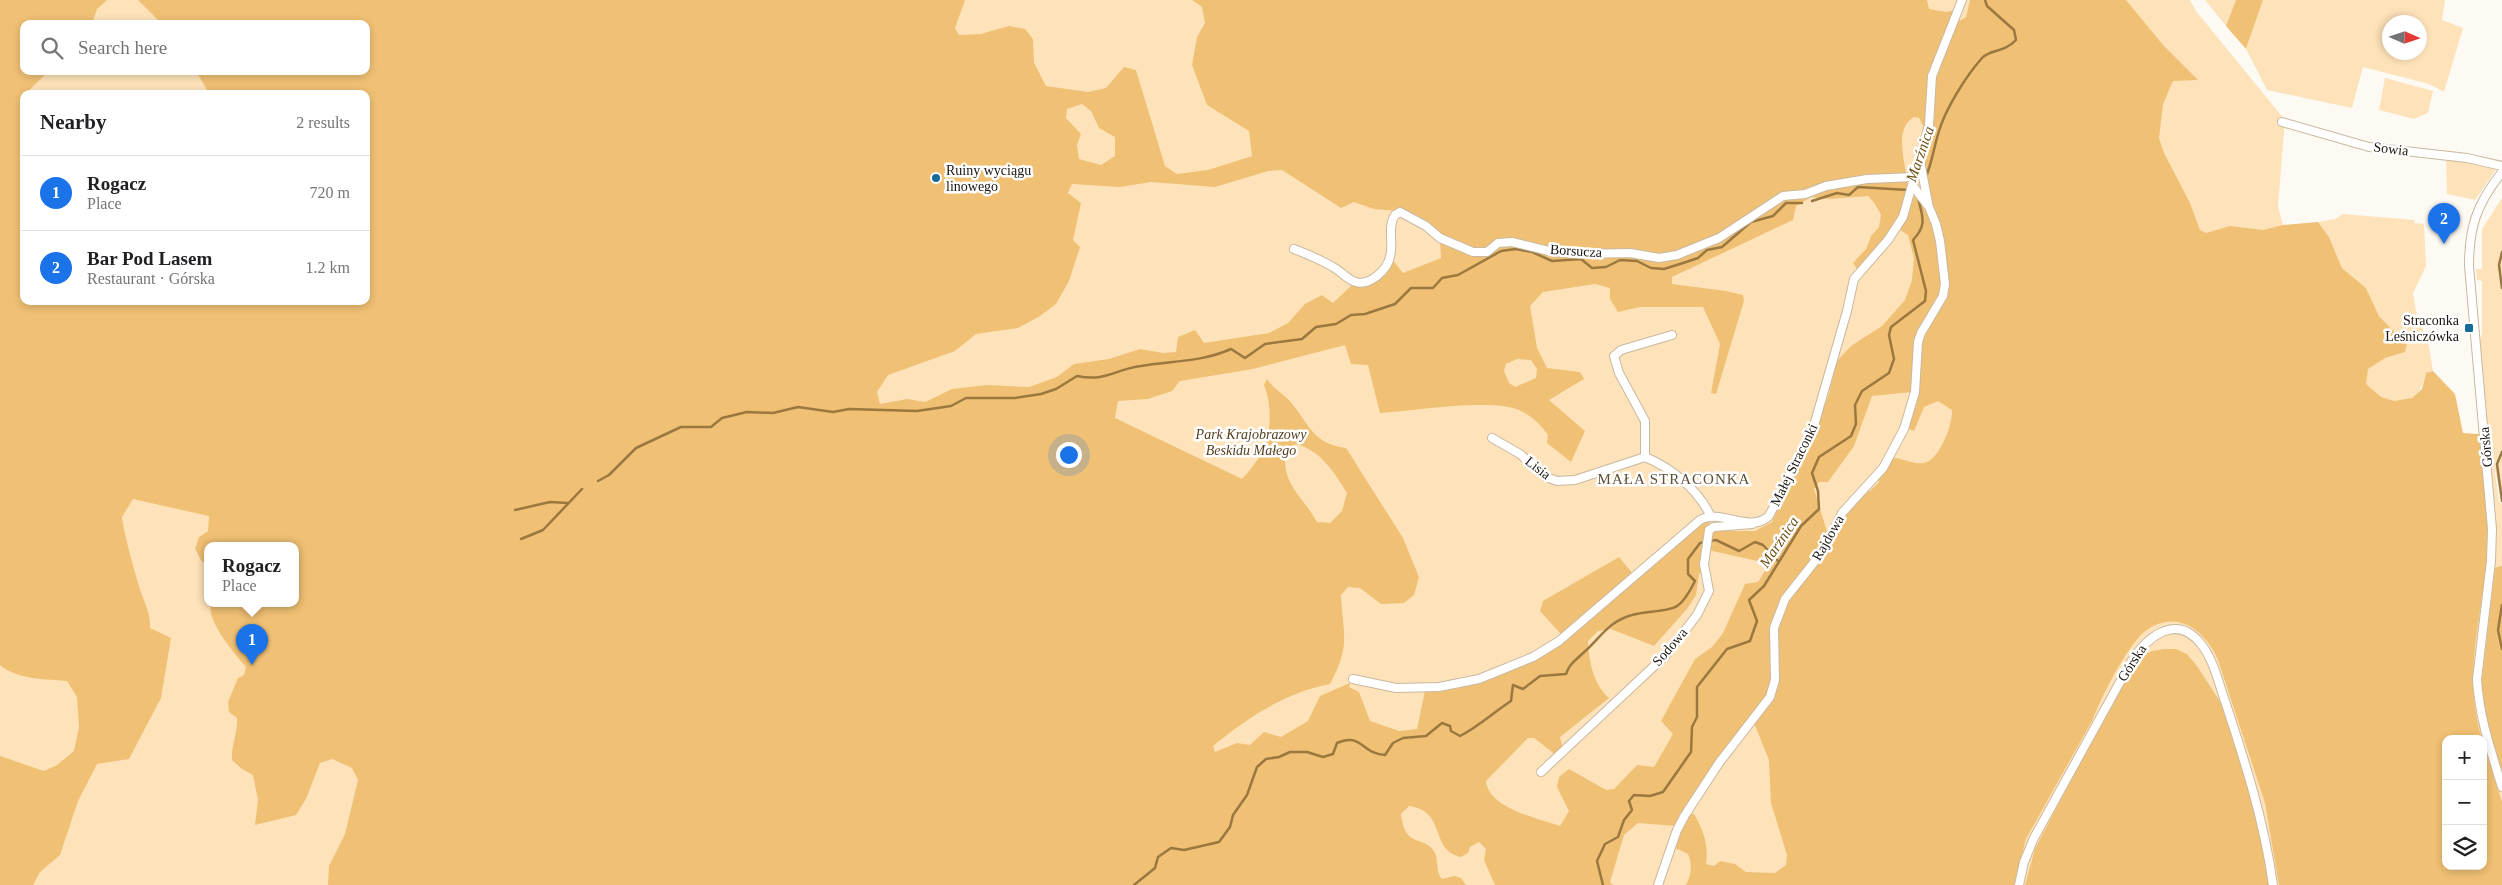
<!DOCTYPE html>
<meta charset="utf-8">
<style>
:root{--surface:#fff;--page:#f6f6f6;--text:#202124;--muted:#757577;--line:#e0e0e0;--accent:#1a73e8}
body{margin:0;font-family:"Times New Roman",serif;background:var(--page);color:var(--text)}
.controls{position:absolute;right:15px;bottom:15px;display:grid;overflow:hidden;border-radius:10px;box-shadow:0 2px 8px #0003}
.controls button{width:45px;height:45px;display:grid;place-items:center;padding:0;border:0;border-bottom:1px solid var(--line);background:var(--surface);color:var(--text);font:25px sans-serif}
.compass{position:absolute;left:2382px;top:15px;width:45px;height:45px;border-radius:50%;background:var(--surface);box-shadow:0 2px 8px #0003;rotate:93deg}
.you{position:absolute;left:1068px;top:454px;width:18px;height:18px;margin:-12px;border:4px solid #fff;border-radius:50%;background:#1a73e8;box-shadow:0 0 0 8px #1a73e833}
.badge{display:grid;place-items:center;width:32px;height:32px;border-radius:50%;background:var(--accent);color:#fff;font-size:16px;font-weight:700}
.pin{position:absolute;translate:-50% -41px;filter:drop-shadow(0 1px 2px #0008)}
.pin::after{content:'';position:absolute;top:26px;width:18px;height:15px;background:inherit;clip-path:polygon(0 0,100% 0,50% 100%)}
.popup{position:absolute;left:204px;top:542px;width:95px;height:65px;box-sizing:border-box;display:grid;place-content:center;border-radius:10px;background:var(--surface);filter:drop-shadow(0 1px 4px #0005);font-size:16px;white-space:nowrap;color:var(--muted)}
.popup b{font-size:19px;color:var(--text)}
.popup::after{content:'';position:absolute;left:50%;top:100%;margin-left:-10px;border:10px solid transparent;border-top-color:var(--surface)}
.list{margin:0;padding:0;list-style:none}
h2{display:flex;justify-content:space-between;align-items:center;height:65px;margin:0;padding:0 20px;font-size:21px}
h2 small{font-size:16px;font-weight:400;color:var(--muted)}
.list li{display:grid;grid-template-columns:32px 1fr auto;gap:15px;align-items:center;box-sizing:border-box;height:75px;padding:0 20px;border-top:1px solid var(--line)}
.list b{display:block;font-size:19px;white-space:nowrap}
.list p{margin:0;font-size:16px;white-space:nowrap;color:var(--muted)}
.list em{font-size:16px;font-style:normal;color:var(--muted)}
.icon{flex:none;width:28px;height:28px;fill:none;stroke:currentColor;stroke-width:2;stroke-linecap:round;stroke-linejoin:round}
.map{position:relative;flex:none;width:2502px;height:885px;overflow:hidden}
.search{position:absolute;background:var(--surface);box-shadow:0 2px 8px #0003;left:20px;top:20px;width:350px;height:55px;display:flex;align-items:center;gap:12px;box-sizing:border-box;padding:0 18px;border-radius:10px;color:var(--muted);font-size:19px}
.panel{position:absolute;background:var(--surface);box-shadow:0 2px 8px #0003;left:20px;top:90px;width:350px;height:215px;border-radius:10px}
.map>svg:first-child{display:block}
.green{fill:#fee3ba;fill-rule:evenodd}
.forest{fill:#f0c074;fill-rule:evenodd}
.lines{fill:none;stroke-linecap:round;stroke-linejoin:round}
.stream{stroke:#9a7840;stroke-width:2.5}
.minor-casing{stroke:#c9b89f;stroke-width:10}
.minor{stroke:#fff;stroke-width:8}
.poi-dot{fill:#156c9c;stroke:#fff;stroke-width:2}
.labels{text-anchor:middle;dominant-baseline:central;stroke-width:5;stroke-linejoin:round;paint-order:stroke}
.street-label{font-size:14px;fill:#1c160d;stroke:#fff}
.poi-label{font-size:14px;fill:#1c160d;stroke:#fff;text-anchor:start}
.park-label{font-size:14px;font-style:italic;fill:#533f1e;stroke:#fff}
.water-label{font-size:15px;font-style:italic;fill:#6d4d12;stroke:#fff}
.neighbourhood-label{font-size:15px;letter-spacing:1px;fill:#5d4f38;stroke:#fff}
</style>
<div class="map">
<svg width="2502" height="885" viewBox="0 0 2502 885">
<rect width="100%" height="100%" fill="#fdfaf4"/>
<!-- green -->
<g class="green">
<path d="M 0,0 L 2190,0 L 2196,11 L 2285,120 L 2278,206 L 2283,225 L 2277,227 L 2385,358 L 2405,352 L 2407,345 L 2379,316 L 2366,288 L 2342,268 L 2329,237 L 2318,222 L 2335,219 L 2343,214 L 2415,220 L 2414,223 L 2424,224 L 2426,266 L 2413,293 L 2417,316 L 2428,341 L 2433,371 L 2426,373 C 2422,386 2420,396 2406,400 L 2494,495 L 2487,424 L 2482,396 L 2480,339 L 2482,334 L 2482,281 L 2477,280 L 2476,269 L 2482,269 L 2482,229 L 2502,198 L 2502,502 L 2494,465 L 2499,501 L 2502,504 L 2502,885 L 0,885 ZM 24,24 L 366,24 L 366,71 L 24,71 ZM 24,94 L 366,94 L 366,301 L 24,301 ZM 208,546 L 296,546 L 296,604 L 208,604 ZM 2446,739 L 2483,739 L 2483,866 L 2446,866 Z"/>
<path d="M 2205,0 L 2236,0 L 2226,26 Z"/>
<path d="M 2263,0 L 2445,0 L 2442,20 L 2463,28 L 2444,92 L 2429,84 L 2363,67 L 2352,108 L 2267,90 L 2246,49 ZM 2390,22 L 2420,22 L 2420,52 L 2390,52 Z"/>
<path d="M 2385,78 L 2433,91 L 2428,113 L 2414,119 L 2379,110 Z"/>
<path d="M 2446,157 L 2497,168 L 2475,200 L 2447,194 Z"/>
</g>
<!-- forest -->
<g class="forest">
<path d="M 0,0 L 107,0 L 97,9 L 92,24 L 24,24 L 24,71 L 49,71 L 20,99 L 24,104 L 24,301 L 366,301 L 366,94 L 206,94 L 207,90 L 196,71 L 366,71 L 366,24 L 162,24 L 138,0 L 965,0 L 955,28 L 959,35 L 981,34 L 1009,26 L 1025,29 L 1033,39 L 1034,63 L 1046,86 L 1088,92 L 1106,88 L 1124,67 L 1136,70 L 1165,166 L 1177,174 L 1208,170 L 1252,156 L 1249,131 L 1207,105 L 1192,65 L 1197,37 L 1205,23 L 1202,7 L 1192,0 L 1927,0 L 1929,9 L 1946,12 L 1956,10 L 1929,75 L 1927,123 L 1923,126 L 1919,118 L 1914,117 C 1891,130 1908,168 1908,189 C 1908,219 1876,249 1857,269 L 1853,263 L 1866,249 L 1871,236 L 1879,227 L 1881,215 L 1875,204 L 1868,196 L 1829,199 L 1811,197 L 1796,206 L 1793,220 L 1672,277 L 1672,284 L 1726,291 L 1743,295 L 1744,301 L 1716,394 L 1711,393 L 1720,344 L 1703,307 L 1640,307 L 1618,312 L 1610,299 L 1610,288 L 1595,284 L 1543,292 L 1530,306 L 1537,348 L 1547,368 L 1580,372 L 1584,379 L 1549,400 L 1585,431 L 1571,462 L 1547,443 L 1548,435 C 1541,425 1531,415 1519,410 C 1492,398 1412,411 1380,413 L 1368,365 L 1351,364 L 1345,345 L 1253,369 L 1180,381 L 1172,391 L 1148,399 L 1118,401 L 1115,418 L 1242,479 C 1249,471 1256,463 1261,454 C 1272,436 1272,404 1264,385 L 1267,379 C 1273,388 1282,393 1289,400 C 1309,423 1311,443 1346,448 L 1403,538 L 1419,577 L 1414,595 L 1404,603 L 1381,604 L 1360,588 L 1348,587 L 1341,595 C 1343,636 1351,645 1330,684 C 1286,692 1247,718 1213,746 L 1215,752 L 1237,743 L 1250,745 L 1264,732 L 1281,737 L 1308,721 L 1320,696 L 1350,683 L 1349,687 L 1359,692 L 1370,721 L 1399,731 L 1417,729 L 1425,691 L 1504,673 L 1580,626 L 1637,580 L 1706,520 L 1709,521 L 1710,526 C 1700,538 1700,557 1702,572 L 1699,574 L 1696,595 L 1687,609 L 1654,646 L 1611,629 L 1598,631 L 1588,641 C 1589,661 1593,684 1609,698 L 1560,737 L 1563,749 L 1556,755 L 1534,738 L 1528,738 L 1486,781 C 1488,808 1539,819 1560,826 L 1569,811 L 1557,787 L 1559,777 L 1569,769 L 1606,790 L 1614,789 L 1637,765 L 1654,767 L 1673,734 L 1661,721 L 1695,659 L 1712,647 L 1723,633 L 1745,584 L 1758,582 L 1765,571 L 1762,562 L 1708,550 L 1711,534 L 1716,531 L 1755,531 L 1772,522 L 1815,430 L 1828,397 L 1837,361 L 1851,346 L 1882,326 L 1905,300 L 1912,280 L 1914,258 L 1908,235 L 1900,230 L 1913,197 L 1920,197 C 1934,218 1948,268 1941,294 C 1938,307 1926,318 1920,331 C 1914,345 1914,375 1912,392 L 1872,396 L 1854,446 L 1828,482 L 1819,482 L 1814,489 L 1828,535 L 1809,566 L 1783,597 L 1771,639 L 1773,672 L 1771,688 L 1676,826 L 1638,823 L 1624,835 L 1610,882 L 1613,885 L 1495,885 L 1484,860 L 1486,849 L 1479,842 L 1470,847 L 1468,853 L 1461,857 C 1429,850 1447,811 1409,806 L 1401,814 C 1405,850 1425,834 1435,853 C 1439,862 1435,871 1442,879 L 1454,876 L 1461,878 L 1466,885 L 328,885 L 329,866 L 345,834 L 358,780 L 352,768 L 332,759 L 320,763 L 306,799 L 296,815 L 255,825 L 258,800 L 253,775 L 242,769 L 232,760 C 231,745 238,733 237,718 L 229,712 L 228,702 L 238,678 L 244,675 L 246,667 C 235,654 206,621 211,604 L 296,604 L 296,546 L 208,546 L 208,564 L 202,562 L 195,549 L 199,537 L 208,531 L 209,516 L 133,499 L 122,517 C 125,539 132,561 138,583 C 142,599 151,611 150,628 L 171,638 L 161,698 L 129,759 L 97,764 L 78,801 L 60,855 L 40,872 L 33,885 L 0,885 L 0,756 L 44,771 L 57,765 L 74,751 L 79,727 L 77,697 L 67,681 C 46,679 18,680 0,665 ZM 1082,104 L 1091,111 L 1099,128 L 1115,137 L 1115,156 L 1101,165 L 1079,159 L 1077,145 L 1081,134 L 1066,118 L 1067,109 ZM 1282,170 L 1341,208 L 1354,202 L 1374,209 L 1398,211 L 1440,240 L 1441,258 L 1403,273 L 1392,259 L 1364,285 L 1353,284 L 1333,303 L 1322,295 L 1305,304 L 1288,323 L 1269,333 L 1204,343 L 1195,330 L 1178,337 L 1176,352 L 1163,353 L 1140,349 L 1109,359 L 1074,364 L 1057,377 L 1029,387 L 987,385 L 952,389 L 925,402 L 907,399 L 880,404 L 877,392 L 888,375 L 955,351 L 976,334 L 1018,328 L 1040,316 L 1056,304 L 1069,281 L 1080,247 L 1073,240 L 1081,203 L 1068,193 L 1072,184 L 1120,187 L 1151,182 L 1215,187 L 1268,171 ZM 1517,359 L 1531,360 L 1537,369 L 1536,378 L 1515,387 L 1509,383 L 1504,371 L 1506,364 ZM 1296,444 C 1320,450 1334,472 1347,493 L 1342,511 L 1330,523 L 1317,522 C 1302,495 1280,483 1286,449 Z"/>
<path d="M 1970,0 L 2126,0 L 2163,45 L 2198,80 L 2173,81 L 2163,104 L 2159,138 L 2164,153 L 2190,203 L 2200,230 L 2206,233 L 2230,226 L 2263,230 L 2283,225 L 2318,222 L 2329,237 L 2342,268 L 2366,288 L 2379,316 L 2407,345 L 2405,352 L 2385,358 L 2368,369 L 2366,384 L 2381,397 L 2394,401 L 2412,398 L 2422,389 L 2426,373 L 2433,371 L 2455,394 L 2463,433 L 2479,434 C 2483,471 2490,509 2488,545 C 2484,613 2461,671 2482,739 L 2446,739 L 2446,866 L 2483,866 L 2483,742 L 2502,802 L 2502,885 L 2279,885 L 2265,803 L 2218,660 C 2205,629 2174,607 2143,633 C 2127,647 2100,699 2093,719 L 2026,839 L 2014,885 L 1686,885 C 1691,875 1693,865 1688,854 L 1673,847 L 1688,815 L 1694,814 C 1703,829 1709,846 1706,864 L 1714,866 L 1720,861 L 1735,864 L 1746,872 L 1775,873 L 1786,865 L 1787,855 L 1771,803 L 1769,760 L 1754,723 L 1771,698 L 1774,650 L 1781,609 L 1838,522 L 1864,492 L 1870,491 L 1879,482 L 1879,476 L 1892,458 C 1903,458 1915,465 1923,463 C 1939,462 1953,424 1952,410 L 1938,401 L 1924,407 L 1914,431 L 1907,428 L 1920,342 L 1947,283 L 1929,197 L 1924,160 L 1933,116 L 1933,81 L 1956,23 L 1966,17 Z"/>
<path d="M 2236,0 L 2263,0 L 2246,49 L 2226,26 Z"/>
<path d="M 1619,557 L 1633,574 L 1563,634 L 1560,633 L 1540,611 L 1543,601 Z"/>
<path d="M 2500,566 L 2502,566 L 2502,774 L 2488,727 L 2481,687 L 2495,568 Z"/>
<path d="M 2164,649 L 2176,649 L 2187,654 L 2197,666 L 2221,703 L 2244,771 L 2262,841 L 2269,885 L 2025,885 L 2035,849 L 2113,700 L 2141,656 L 2152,651 Z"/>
</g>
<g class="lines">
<!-- stream -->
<g class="stream">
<path d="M 1926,177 C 1932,162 1934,147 1939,131 C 1946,108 1966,76 1982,58 C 1990,49 2004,53 2016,40 L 2014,30 L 1987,6 L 1985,0"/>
<path d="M 1812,201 L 1837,193 L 1849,195 L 1858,187 L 1908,190"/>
<path d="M 2502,252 L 2499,265 L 2502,288"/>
<path d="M 2502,452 L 2497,464 L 2502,501"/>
<path d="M 598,481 L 609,475 L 636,448 L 681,427 L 711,427 L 722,418 L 747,412 L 773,413 L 798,407 L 833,412 L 849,409 L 917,411 L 951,406 L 966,398 L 1015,398 L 1041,394 L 1056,389 L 1077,376 C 1107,382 1115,369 1141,366 C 1171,361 1202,362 1231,349 L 1245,358 L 1265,344 L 1302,339 L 1316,327 L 1336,324 L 1351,315 L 1365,314 L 1395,304 L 1411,288 L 1433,288 L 1442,278 L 1458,275 L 1501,251 L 1516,249 L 1532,252 L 1552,261 L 1581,259 L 1592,268 L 1606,267 L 1620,260 L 1637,261 L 1651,268 L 1664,269 L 1683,263 L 1698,258 L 1707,250 L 1722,247 L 1751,222 L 1773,216 L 1786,203 L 1802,203"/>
<path d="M 515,510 L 550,502 L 568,503"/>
<path d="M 521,539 L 543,530 L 582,489"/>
<path d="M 2502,605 L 2498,630 L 2502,649"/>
<path d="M 1134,885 L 1155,868 L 1158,857 L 1171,848 L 1184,850 L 1219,842 L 1230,827 L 1233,815 L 1247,795 L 1257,767 L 1266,759 L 1279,757 L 1290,752 L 1307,752 L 1323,757 L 1333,754 L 1337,743 C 1362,732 1361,754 1385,755 L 1393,743 L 1403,738 L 1426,736 L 1442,723 L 1450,726 L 1451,731 L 1460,736 C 1478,727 1494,712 1511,701 L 1513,685 L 1523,689 L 1540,676 L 1566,674 C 1570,663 1574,662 1582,654 C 1600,639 1607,622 1632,615 C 1644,611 1669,612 1677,606 C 1685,601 1691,589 1695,581 L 1688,574 L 1688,559 L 1700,543 L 1716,540 L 1739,551 L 1755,542 L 1763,545 L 1778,561"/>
<path d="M 1603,885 L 1597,861 L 1605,844 L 1618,837 L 1624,820 L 1632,810 L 1629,801 L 1634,795 L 1650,796 L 1663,792 L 1691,752 L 1692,727 L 1697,717 L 1697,687 L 1727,649 L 1750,641 L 1757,621 L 1749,600 L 1764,586 L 1801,526 L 1819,509 L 1818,491 L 1812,473 L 1819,457 L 1851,436 L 1856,424 L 1855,405 L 1862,391 L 1889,373 L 1894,359 L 1889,335 L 1891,327 L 1925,301 L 1926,291 L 1913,240 C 1928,224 1922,217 1918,197"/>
</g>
<!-- minor casing -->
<g class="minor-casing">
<g id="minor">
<path d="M 2282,122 L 2369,147 L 2467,158 L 2502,166"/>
<path d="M 1920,161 L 1928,203"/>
<path d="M 2502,172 C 2477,204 2469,226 2469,266 L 2492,529 L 2491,561 L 2477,679 C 2479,717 2491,751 2502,787"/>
<path d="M 1294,249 C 1307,254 1321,260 1333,267 C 1341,271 1347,280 1356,282 C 1370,286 1387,270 1390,257 C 1394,243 1387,227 1395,215 L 1400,212 L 1426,226 L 1440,238 L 1473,252 L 1487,252 L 1498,243 L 1512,242 L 1553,252 L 1580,254 L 1630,253 L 1659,258 L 1677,255 L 1719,238 L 1783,196 L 1805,194 L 1826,186 L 1867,179 L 1914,177"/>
<path d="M 1492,438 L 1520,454 L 1546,477 L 1557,481 L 1575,480 L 1645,457 C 1672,468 1698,490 1710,515"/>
<path d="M 1645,457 L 1645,421 L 1619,373 L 1614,356 L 1621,350 L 1672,335"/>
<path d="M 1353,679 L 1396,688 L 1439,687 L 1479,679 L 1533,657 L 1559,641 L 1700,520 C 1721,508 1750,534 1769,516 L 1813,429 L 1847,311 L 1854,279 L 1888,240 L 1903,217 L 1929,125 L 1932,76 L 1962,0"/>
<path d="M 1541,772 L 1666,655 L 1697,615 L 1709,591 L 1704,564 L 1709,530 L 1714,527 L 1752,524"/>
<path d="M 1658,885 L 1677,830 L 1685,815 L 1719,763 L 1770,697 L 1775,680 L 1774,628 L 1785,599 L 1823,551 L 1842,513 L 1883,468 L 1904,429 L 1915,392 L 1918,342 L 1921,333 L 1943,296 L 1945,284 L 1940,241 L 1936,224 L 1929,207 L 1913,186"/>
<path d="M 2019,885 L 2024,862 L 2034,838 L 2131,662 C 2146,638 2176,612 2201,644 C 2214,660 2219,685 2226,704 C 2246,765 2264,821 2273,885"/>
</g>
</g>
<!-- minor -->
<use href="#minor" class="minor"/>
</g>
<!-- markers -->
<g class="poi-dot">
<circle cx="936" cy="178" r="5"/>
<rect x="2464" y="323" width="10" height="10" rx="2.5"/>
</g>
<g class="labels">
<!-- street labels -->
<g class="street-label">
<text transform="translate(2391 149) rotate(7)">Sowia</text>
<text transform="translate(1576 251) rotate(4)">Borsucza</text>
<text transform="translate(2486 447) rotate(-95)">Górska</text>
<text transform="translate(1794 465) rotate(-64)">Małej Straconki</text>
<text transform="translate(1538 468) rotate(38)">Lisia</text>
<text transform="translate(1828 538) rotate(-60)">Rajdowa</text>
<text transform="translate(1670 647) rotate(-49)">Sodowa</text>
<text transform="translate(2132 663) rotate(-57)">Górska</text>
</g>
<!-- poi labels -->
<g class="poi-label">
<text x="946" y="170">Ruiny wyciągu<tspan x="946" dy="16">linowego</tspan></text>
<text x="2459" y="320" text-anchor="end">Straconka<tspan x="2459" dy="16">Leśniczówka</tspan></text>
</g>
<!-- park labels -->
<g class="park-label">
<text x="1251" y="434">Park Krajobrazowy<tspan x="1251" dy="16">Beskidu Małego</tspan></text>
</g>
<!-- water labels -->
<g class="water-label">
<text transform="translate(1920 154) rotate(-71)">Marźnica</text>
<text transform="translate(1779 542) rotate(-56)">Marźnica</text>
</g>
<!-- neighbourhood labels -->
<g class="neighbourhood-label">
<text x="1674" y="479">MAŁA STRACONKA</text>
</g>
</g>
</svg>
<div class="controls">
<button>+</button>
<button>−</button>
<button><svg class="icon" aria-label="layers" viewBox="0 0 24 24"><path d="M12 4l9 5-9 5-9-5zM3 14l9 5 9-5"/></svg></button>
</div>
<svg class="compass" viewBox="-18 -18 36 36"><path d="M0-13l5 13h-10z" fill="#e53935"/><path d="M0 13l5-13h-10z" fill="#757577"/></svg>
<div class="you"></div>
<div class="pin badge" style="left:252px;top:665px">1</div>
<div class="popup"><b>Rogacz</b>Place</div>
<div class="pin badge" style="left:2444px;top:244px">2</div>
<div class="search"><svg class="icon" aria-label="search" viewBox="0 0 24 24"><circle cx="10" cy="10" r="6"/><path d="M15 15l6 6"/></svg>Search here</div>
<section class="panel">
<h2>Nearby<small>2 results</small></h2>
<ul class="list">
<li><span class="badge">1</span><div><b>Rogacz</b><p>Place</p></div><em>720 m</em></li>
<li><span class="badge">2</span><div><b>Bar Pod Lasem</b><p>Restaurant · Górska</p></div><em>1.2 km</em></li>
</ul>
</section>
</div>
